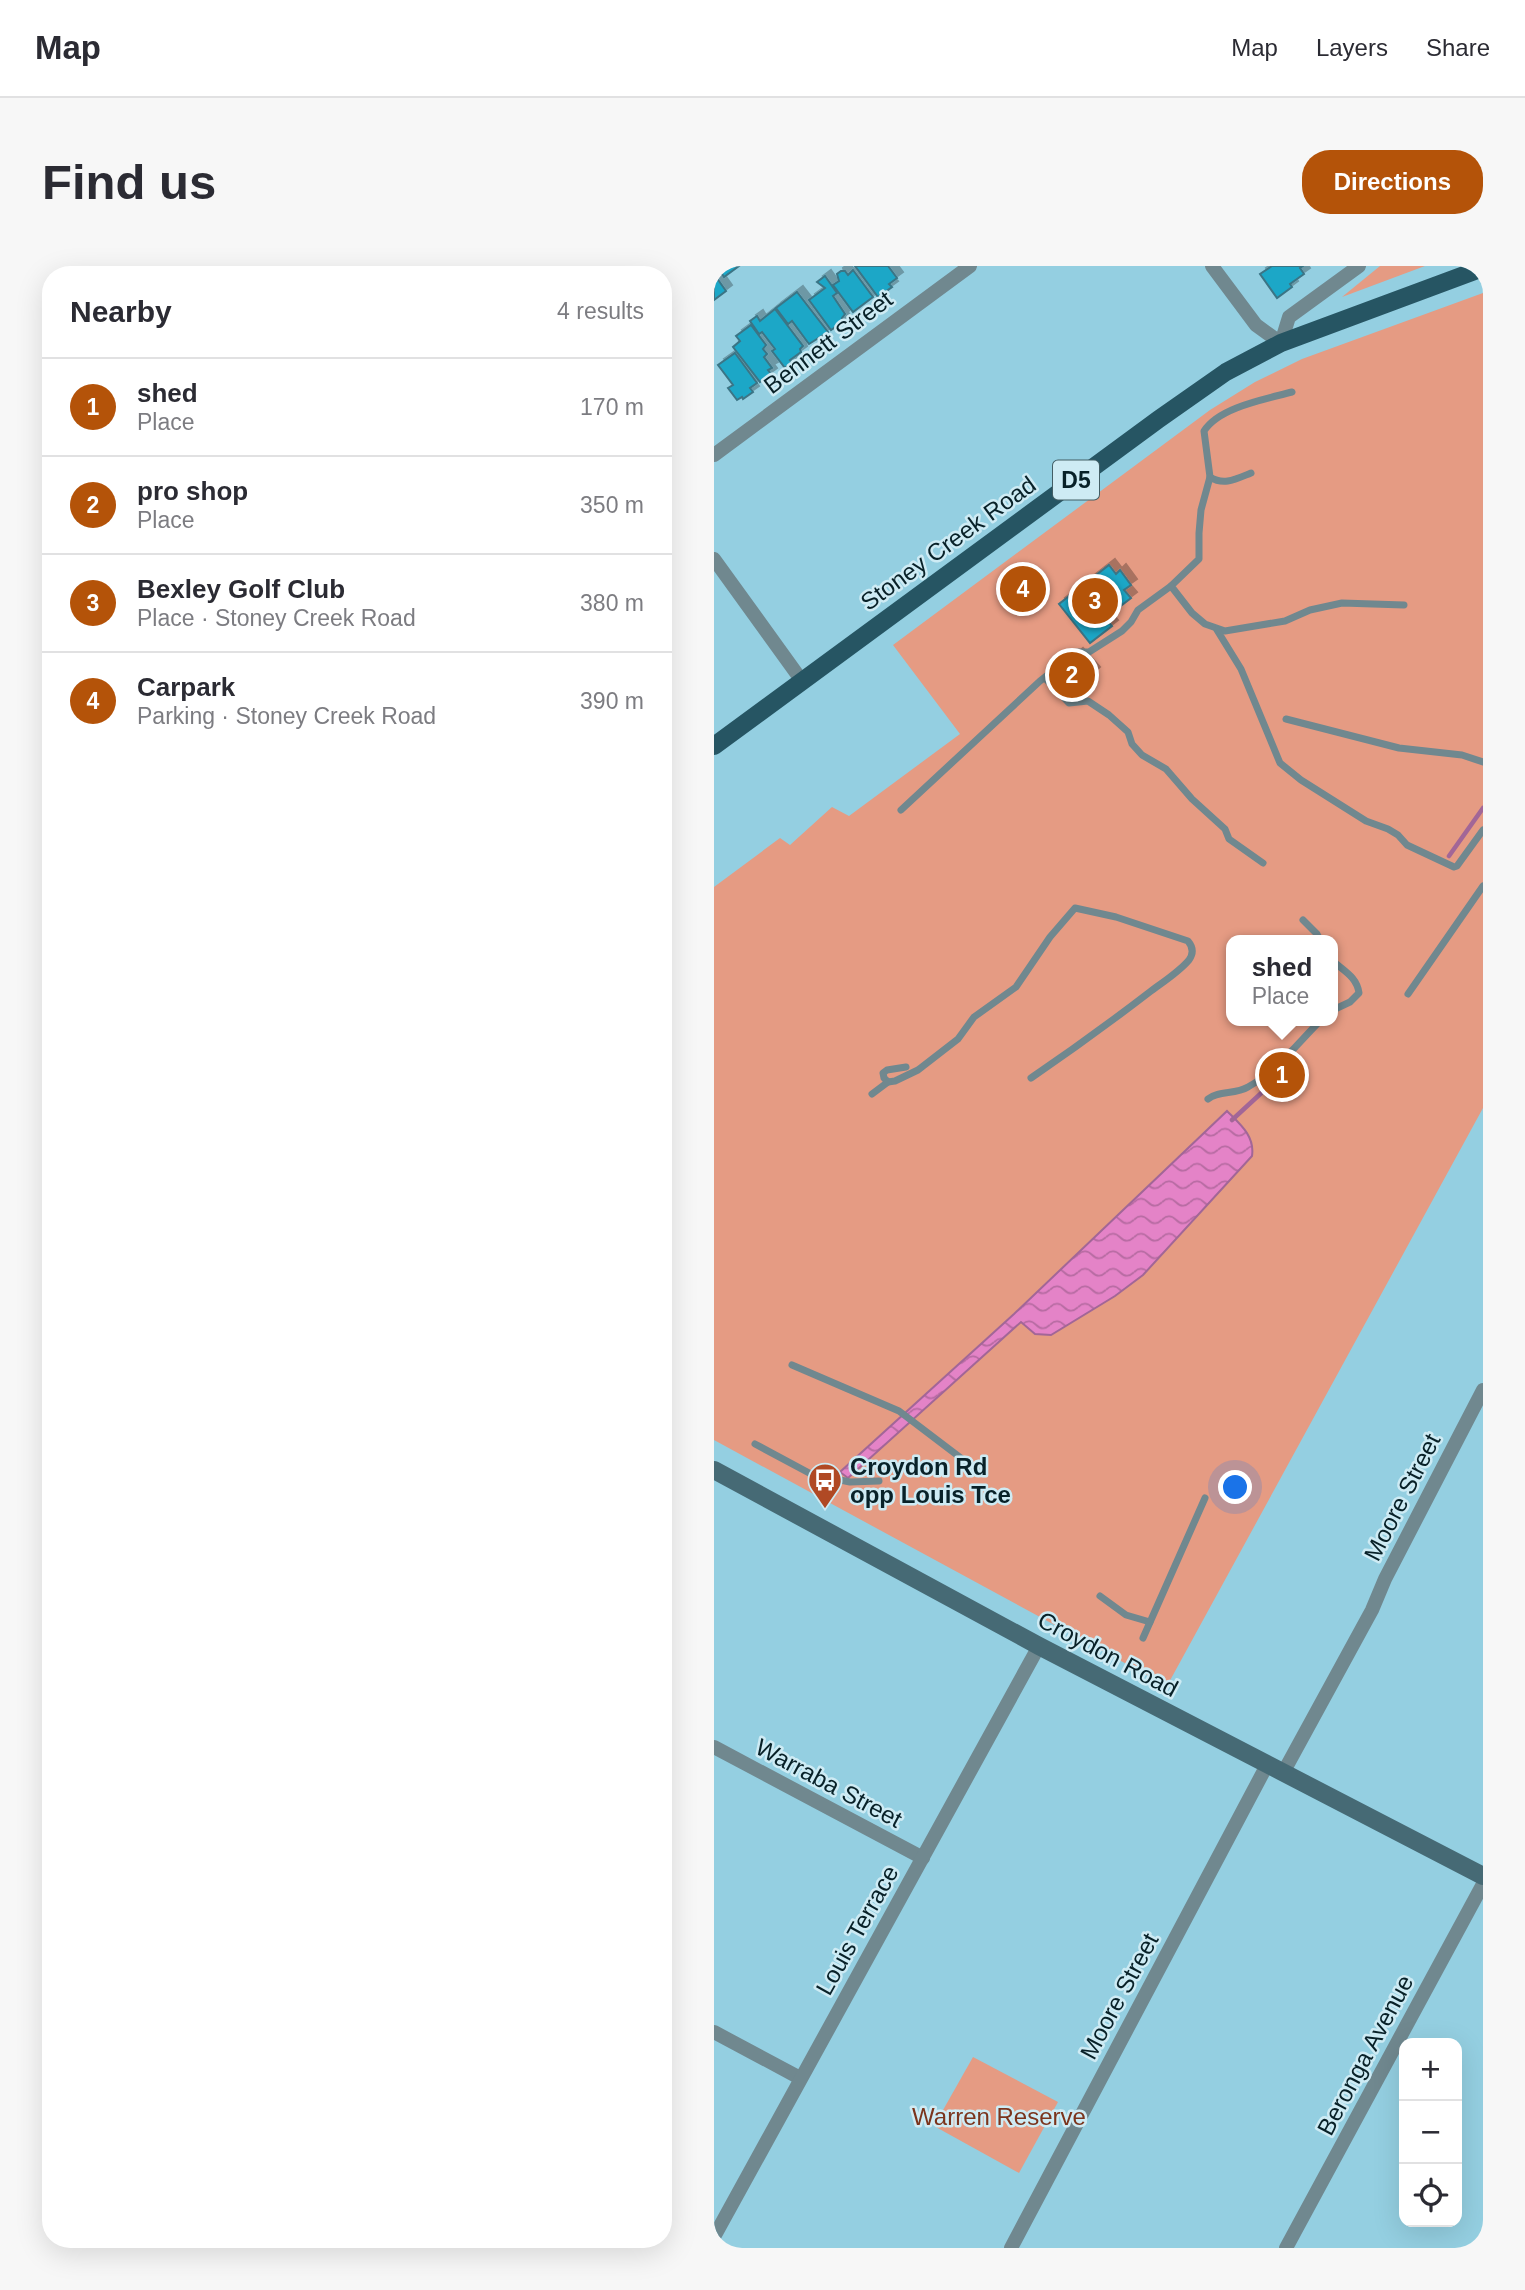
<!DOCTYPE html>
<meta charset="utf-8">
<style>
:root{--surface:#fff;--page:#f7f7f7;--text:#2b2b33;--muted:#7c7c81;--line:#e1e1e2;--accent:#b45309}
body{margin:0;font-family:Helvetica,sans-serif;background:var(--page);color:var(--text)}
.controls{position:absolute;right:21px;bottom:21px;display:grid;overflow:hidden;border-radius:14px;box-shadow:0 7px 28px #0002}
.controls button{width:63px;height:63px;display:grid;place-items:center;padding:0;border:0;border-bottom:2px solid var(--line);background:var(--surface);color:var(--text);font:35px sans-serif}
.you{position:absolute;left:522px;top:1222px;width:24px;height:24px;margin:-18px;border:5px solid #fff;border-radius:50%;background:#1a73e8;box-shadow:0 0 0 10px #1a73e833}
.badge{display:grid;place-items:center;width:46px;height:46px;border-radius:50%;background:var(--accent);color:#fff;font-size:23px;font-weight:700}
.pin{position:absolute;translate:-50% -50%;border:4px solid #fff;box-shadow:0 2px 7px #0006}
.popup{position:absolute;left:512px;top:669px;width:112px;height:91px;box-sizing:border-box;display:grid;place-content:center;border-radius:14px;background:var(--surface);filter:drop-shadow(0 2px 5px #0005);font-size:23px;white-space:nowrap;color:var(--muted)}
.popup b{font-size:26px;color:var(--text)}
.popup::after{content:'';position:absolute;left:50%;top:100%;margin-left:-14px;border:14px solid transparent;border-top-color:var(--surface)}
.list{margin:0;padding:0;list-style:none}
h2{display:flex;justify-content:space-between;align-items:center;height:91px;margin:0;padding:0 28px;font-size:30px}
h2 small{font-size:23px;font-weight:400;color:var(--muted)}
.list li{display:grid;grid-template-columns:46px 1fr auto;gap:21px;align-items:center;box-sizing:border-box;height:98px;padding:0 28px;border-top:2px solid var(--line)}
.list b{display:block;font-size:26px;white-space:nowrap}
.list p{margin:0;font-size:23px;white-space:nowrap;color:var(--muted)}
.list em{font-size:23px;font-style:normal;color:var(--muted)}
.icon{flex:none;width:38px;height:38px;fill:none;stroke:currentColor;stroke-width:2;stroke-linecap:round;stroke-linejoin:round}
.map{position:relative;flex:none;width:769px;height:1982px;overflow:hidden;border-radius:28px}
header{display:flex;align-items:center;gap:42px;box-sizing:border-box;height:98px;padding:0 35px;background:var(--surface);border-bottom:2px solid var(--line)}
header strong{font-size:33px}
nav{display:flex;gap:38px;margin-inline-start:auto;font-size:24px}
.intro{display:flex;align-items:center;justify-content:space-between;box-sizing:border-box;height:168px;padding:0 42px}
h1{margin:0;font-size:49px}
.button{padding:18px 32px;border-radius:28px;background:var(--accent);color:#fff;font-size:24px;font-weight:700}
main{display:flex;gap:42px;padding:0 42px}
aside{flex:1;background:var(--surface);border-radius:28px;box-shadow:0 7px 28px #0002}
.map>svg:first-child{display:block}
.green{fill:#e59b83;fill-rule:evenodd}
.water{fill:url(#water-waves);stroke:#a26697;stroke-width:2}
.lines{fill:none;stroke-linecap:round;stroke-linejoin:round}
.stream{stroke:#a26697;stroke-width:4.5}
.building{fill:#1da7c7;stroke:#3b7485;stroke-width:2;filter:url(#shadow)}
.service{stroke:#70888f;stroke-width:7}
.minor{stroke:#70888f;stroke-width:14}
.secondary{stroke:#466a75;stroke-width:18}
.primary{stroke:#265563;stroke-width:18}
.labels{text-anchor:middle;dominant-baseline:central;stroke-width:5;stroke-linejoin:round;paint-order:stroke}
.shield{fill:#ceebf4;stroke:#435e65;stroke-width:2}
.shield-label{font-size:23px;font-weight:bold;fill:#082128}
.street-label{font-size:24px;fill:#082128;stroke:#ceebf4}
.poi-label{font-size:24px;font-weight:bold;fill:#082128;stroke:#ceebf4;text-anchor:start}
.park-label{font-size:24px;fill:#7b341c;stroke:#ceebf4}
</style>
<header>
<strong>Map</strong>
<nav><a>Map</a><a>Layers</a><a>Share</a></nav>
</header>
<div class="intro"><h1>Find us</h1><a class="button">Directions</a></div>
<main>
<aside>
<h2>Nearby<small>4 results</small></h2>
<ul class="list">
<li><span class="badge">1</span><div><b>shed</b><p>Place</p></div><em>170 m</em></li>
<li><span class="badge">2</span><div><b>pro shop</b><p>Place</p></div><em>350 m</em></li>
<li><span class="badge">3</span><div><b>Bexley Golf Club</b><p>Place · Stoney Creek Road</p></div><em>380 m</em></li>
<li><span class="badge">4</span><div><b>Carpark</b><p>Parking · Stoney Creek Road</p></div><em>390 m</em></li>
</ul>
</aside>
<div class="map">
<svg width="769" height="1982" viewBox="0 0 769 1982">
<defs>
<pattern id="water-waves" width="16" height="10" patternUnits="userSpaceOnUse" patternTransform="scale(1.75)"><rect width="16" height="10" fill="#e483c7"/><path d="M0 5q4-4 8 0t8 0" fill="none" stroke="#b76ba2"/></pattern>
<filter id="shadow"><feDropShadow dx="6" dy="-6" stdDeviation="0" flood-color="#0004"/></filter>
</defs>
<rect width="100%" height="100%" fill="#94cfe1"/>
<!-- green -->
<g class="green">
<path d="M 666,0 L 711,0 L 628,31 Z"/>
<path d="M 769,27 L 769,842 L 453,1420 L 0,1174 L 0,621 L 66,572 L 76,579 L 118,541 L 135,550 L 246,468 L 179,379 L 496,144 L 541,116 L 588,93 ZM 517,674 L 619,674 L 619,755 L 517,755 Z"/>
<path d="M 259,1791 L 344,1836 L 305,1907 L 220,1860 Z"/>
</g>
<!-- water -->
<path class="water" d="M 513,845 C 526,858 541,870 538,890 L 429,1009 L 401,1030 L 337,1069 L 321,1068 L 307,1056 L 134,1212 L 126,1206 L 300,1048 Z"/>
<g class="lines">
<!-- stream -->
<g class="stream">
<path d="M 735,590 L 769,542"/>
<path d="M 518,854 L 556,819"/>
</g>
</g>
<!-- building -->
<g class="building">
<path d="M 0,0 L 25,0 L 10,11 L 3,0 Z"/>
<path d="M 141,0 L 174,0 L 183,12 L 175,18 L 178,21 L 164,31 Z"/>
<path d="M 558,0 L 589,0 L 586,2 L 590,8 L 576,18 L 578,21 L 563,32 L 546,8 Z"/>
<path d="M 139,4 L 159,31 L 139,46 L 119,19 L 125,15 L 123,8 L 127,5 L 131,5 L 134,9 Z"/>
<path d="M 0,8 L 12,25 L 0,34 Z"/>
<path d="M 111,10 L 123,27 L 119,30 L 131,48 L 128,52 L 130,55 L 117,64 L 95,34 L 111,22 L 103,16 Z"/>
<path d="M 83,26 L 114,66 L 95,78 L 78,55 L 74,58 L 62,42 Z"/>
<path d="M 61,43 L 89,80 L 86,83 L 87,86 L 76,94 L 78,96 L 71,102 L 58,85 L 61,83 L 48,66 L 45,68 L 36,55 L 43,50 L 46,55 Z"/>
<path d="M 37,59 L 52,79 L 49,83 L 53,88 L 50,91 L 58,102 L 54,104 L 57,108 L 46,116 L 19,81 L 26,75 L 22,70 Z"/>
<path d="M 21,87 L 43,117 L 36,122 L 39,126 L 29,133 L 28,131 L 23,134 L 14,122 L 19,119 L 4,99 Z"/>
<path d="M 395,299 L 402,308 L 406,304 L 417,319 L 410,324 L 417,332 L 391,352 L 398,360 L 376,377 L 345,338 Z"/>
<path d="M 363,388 L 380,407 L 353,430 L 336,411 Z"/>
<path d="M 570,801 L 577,808 L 566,818 L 560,811 Z"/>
</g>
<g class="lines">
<!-- service -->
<g class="service">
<path d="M 537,207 C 522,213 510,220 496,211 L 490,165 C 505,141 552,133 578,126"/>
<path d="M 496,211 L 487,244 L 485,267 L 485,293 L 457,320 L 478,347 L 491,358 L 511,365 L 571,355 L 596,344 L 628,337 L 690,339"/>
<path d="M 503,364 L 527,403 L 566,497 L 587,514 L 652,555 L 674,563 L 684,569 L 693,579 L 740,601 L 743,600 L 769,564"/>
<path d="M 331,412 L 355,437 L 374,435 L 395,449 L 414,466 L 418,478 L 428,489 L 452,503 L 478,533 L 511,563 L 515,573 L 549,597"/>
<path d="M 572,453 L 685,482 L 748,489 L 769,496"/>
<path d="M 187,544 L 326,415 L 363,386 L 375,386 L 408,365 L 417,356 L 424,344 L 457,320"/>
<path d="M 589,654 L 603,668 L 606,674"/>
<path d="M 619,695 C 630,705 643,711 645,727 L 636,736 L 619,744"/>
<path d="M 694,728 L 769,620"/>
<path d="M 192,801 L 173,804 L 169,807 L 170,812 L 174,816 L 181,815 L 204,804 L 244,773 L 260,751 L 302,721 L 336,671 L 361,642 L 402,651 L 474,675 C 479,681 480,687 475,694 C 465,706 449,716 437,725 C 398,755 358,784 317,812"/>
<path d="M 158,828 L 174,816"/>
<path d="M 494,833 C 505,824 521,829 534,821 C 563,805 583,778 606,755"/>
<path d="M 78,1099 L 185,1145 L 264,1205"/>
<path d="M 41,1178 L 97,1208 L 136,1216 L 165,1215"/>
<path d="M 386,1330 L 412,1349 L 436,1356"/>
<path d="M 429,1372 L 491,1232"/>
</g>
<!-- minor -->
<g class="minor">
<path d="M 498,0 L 542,59 L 567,77 L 575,51 L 645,0"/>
<path d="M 0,189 L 256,0"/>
<path d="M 0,293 L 88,415"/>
<path d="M 0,1481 L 209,1592"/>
<path d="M 569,1507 L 658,1344 L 671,1313 L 769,1124"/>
<path d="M 0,1766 L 86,1812"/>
<path d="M 0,1971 L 325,1380"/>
<path d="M 297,1982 L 553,1499"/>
<path d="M 572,1982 L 769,1618"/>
</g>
<!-- secondary -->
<path class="secondary" d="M 0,1204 L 325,1380 L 769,1610"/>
<!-- primary -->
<path class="primary" d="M 0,480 L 445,153 L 512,106 L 567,77 L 769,2"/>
</g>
<!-- icons -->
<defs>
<g id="bus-pin" transform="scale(1.75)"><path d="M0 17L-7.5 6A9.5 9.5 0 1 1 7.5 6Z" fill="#b04924" stroke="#ceebf4"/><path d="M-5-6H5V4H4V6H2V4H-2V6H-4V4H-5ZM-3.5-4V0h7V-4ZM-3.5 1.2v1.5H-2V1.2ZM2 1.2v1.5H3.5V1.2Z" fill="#fff"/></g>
</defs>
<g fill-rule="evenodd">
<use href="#bus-pin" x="111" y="1214"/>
</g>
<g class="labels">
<!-- shield labels -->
<rect class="shield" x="339" y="194.5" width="46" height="39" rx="5"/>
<g class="shield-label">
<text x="362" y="214">D5</text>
</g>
<!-- street labels -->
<g class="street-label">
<text transform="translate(114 76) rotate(-37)">Bennett Street</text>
<text transform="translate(234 277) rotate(-36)">Stoney Creek Road</text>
<text transform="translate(688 1231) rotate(-63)">Moore Street</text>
<text transform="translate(394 1388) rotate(28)">Croydon Road</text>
<text transform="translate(115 1517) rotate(28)">Warraba Street</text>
<text transform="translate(143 1664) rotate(-61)">Louis Terrace</text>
<text transform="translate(405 1730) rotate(-62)">Moore Street</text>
<text transform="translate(651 1789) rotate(-62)">Beronga Avenue</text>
</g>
<!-- poi labels -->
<g class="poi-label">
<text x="136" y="1200">Croydon Rd<tspan x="136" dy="28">opp Louis Tce</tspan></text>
</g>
<!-- park labels -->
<g class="park-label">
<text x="285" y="1850">Warren Reserve</text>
</g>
</g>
</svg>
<div class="controls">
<button>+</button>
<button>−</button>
<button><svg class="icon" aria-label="locate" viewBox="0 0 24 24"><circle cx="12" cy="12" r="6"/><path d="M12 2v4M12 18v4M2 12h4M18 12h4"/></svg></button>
</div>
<div class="you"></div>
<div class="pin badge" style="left:568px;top:809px">1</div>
<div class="popup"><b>shed</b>Place</div>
<div class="pin badge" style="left:358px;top:409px">2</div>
<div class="pin badge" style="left:381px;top:335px">3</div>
<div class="pin badge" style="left:309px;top:323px">4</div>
</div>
</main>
